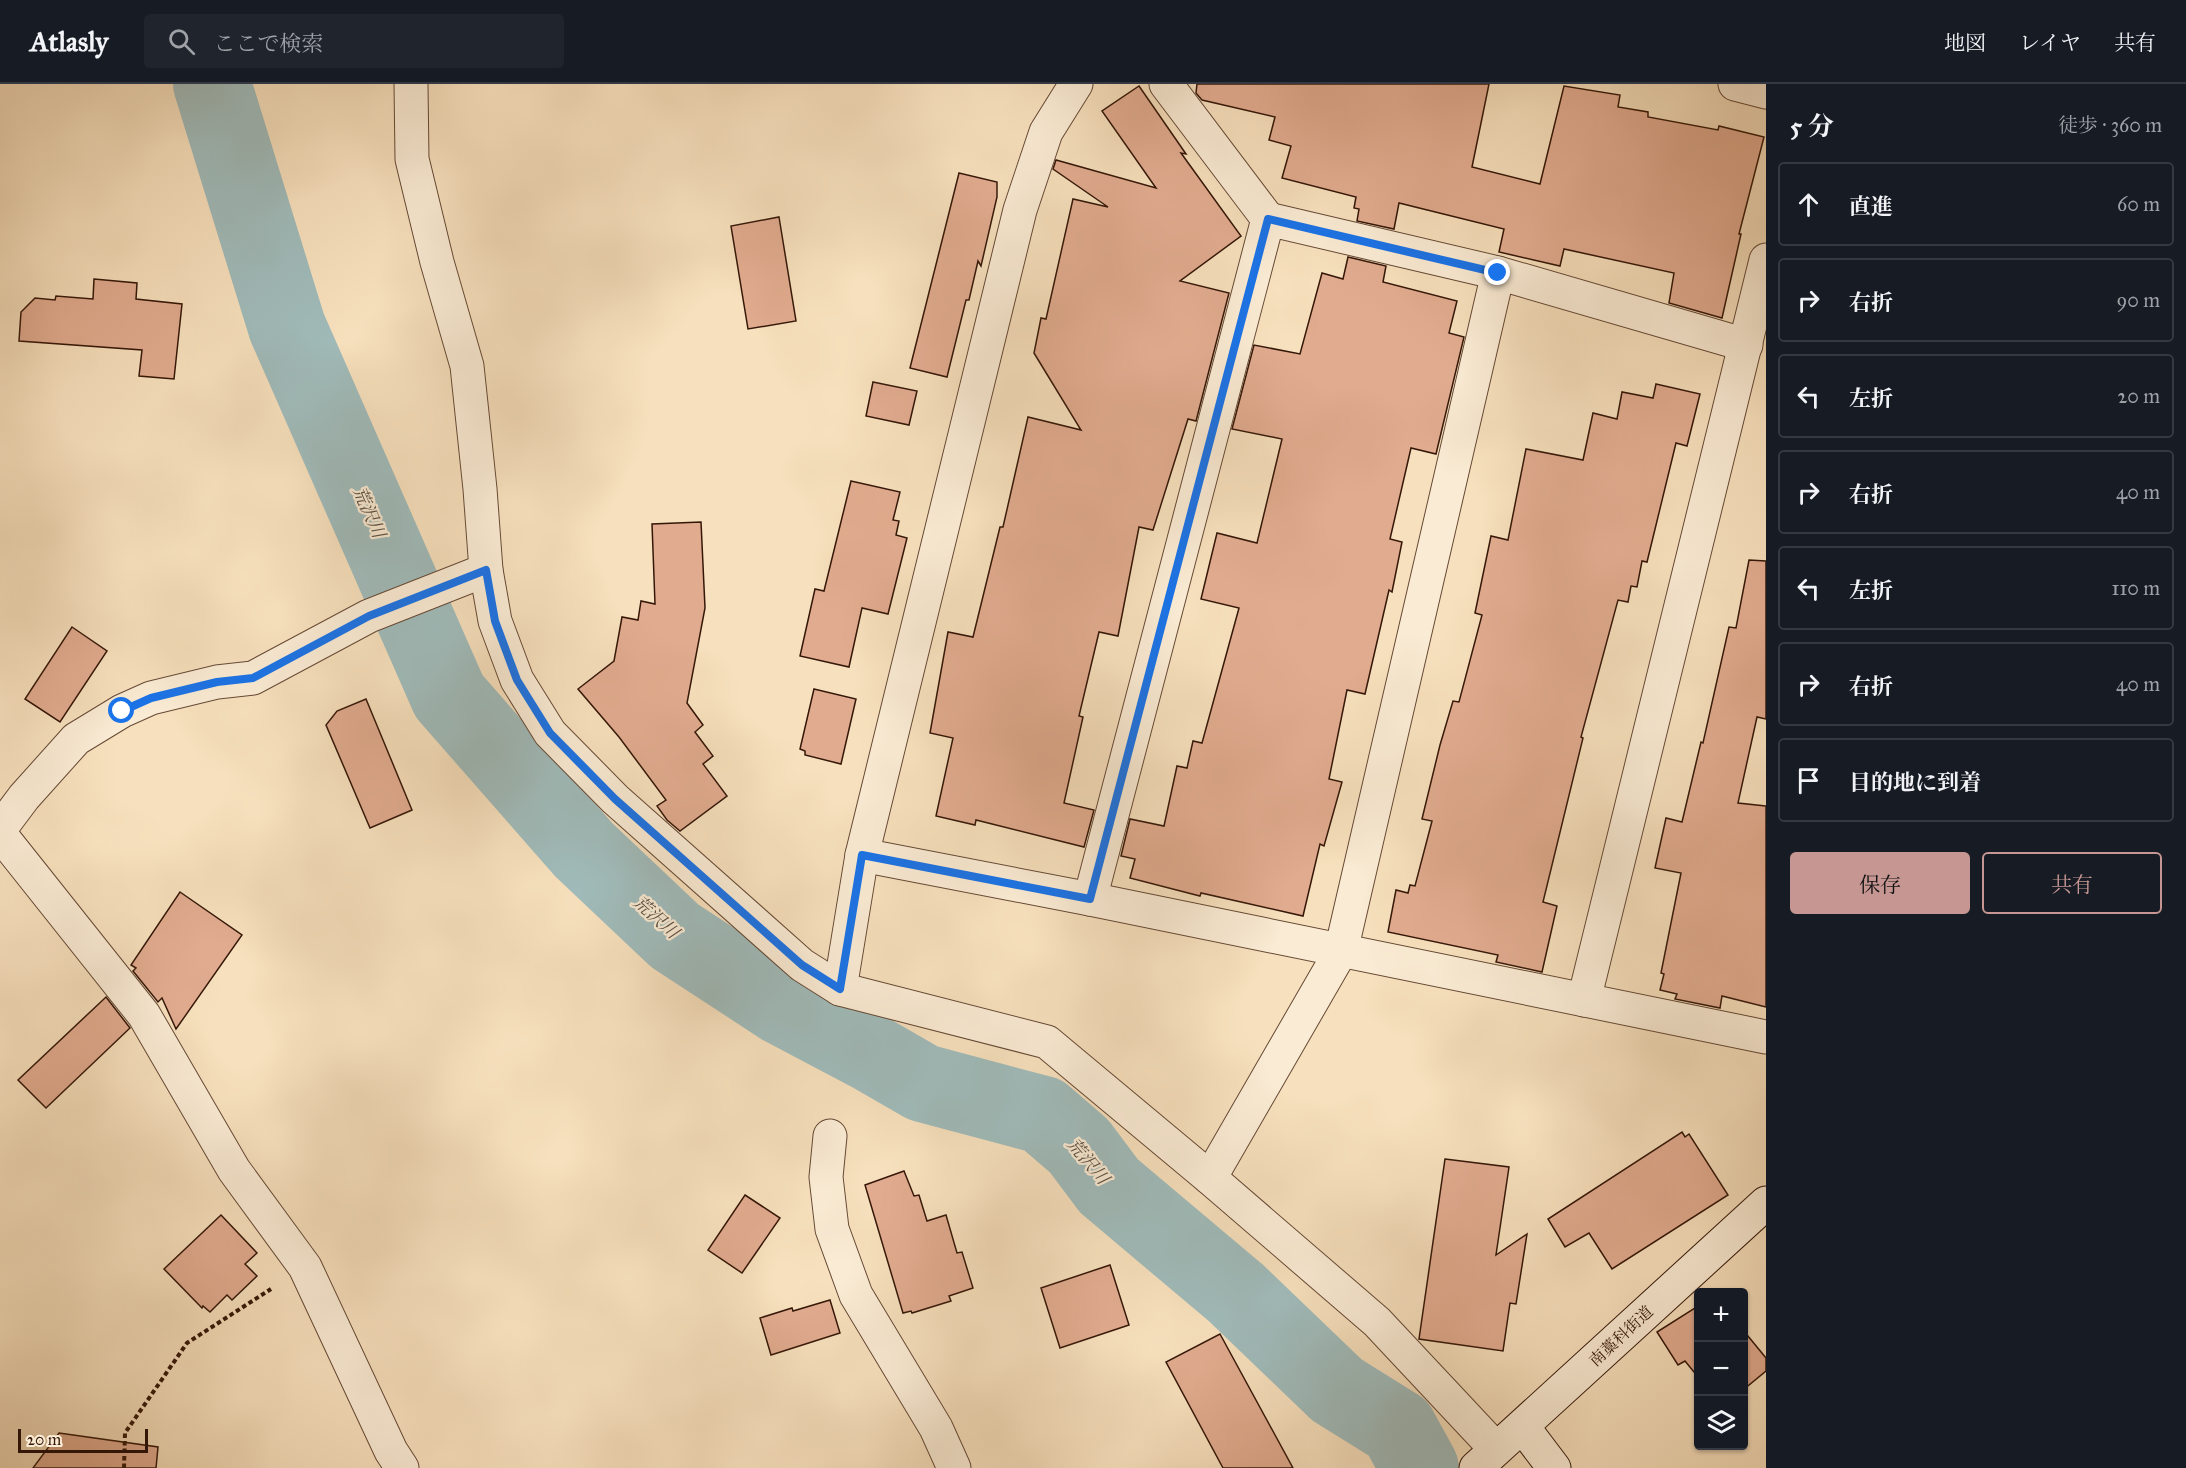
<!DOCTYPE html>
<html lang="ja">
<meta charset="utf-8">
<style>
:root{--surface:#171b24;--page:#20242c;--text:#f1f3f6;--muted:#9ea1a6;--line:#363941;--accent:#c59692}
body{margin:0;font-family:"IM FELL Great Primer","Noto Serif JP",serif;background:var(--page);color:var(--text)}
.controls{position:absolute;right:18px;bottom:18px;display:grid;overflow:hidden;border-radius:6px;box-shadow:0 2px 4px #0004}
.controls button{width:54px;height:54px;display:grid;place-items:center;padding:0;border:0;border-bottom:2px solid var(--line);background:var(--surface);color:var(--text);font:30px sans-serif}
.scale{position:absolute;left:18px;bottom:15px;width:130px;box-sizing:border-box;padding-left:6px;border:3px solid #351708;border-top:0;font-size:16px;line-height:21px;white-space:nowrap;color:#351708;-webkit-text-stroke:4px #faebd4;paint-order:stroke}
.stop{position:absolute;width:18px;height:18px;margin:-14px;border:4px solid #1a73e8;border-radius:50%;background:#fff}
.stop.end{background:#1a73e8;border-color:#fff;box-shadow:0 2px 6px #0008}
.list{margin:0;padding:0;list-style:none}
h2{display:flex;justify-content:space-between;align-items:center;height:78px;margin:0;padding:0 24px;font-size:26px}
h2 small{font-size:20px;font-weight:400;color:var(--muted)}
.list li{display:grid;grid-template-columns:39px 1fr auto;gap:18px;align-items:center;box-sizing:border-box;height:84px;margin:0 12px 12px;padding:0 12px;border:2px solid var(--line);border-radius:6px}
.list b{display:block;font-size:22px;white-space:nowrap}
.list em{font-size:20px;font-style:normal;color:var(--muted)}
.actions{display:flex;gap:12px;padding:18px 24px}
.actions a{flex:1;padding:14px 0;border:2px solid var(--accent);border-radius:6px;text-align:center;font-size:21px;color:var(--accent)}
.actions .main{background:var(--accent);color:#111}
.icon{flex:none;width:33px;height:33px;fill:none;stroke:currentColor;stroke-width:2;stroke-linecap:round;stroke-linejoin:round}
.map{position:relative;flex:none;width:1766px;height:1384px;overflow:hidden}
header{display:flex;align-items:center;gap:36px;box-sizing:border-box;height:84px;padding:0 30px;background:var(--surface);border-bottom:2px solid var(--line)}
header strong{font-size:28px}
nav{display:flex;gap:33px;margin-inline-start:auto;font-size:21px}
.search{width:420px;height:54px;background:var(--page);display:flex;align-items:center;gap:15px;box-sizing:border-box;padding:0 21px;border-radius:6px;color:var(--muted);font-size:22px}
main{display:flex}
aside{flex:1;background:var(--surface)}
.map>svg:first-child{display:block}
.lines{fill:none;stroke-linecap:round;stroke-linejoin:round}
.river{stroke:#a0bbba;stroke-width:78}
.building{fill:#e1ab8f;stroke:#351708;stroke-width:1.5}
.street-casing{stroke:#664935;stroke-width:35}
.secondary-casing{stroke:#351708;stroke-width:35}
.path{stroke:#351708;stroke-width:4;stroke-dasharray:4.5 3;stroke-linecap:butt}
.street{stroke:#faebd4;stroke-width:33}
.secondary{stroke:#faebd4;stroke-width:33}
.route{stroke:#1a73e8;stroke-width:8}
.labels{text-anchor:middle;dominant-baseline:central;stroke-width:4.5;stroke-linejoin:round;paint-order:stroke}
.street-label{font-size:16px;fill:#351708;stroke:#faebd4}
.water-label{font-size:18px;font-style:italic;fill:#5a5046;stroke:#faebd4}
</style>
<header>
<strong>Atlasly</strong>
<div class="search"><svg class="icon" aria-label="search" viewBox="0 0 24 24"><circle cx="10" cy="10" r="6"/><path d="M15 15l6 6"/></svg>ここで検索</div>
<nav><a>地図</a><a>レイヤ</a><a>共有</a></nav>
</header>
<main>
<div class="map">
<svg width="1766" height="1384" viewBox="0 0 1766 1384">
<rect width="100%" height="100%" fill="#f7e0bd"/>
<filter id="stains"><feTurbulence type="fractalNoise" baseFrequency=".00333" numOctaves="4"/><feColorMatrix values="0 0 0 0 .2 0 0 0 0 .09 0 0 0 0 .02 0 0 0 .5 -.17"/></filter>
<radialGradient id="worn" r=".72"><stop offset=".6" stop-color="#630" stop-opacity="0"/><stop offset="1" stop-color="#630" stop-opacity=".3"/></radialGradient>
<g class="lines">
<!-- river -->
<path class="river" d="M 212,0 L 287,243 L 449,612 L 584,766 L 675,852 L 782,922 L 871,969 L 923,999 L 1043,1031 L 1079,1062 L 1109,1102 L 1236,1209 L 1337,1306 L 1398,1344 L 1420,1384"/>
</g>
<!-- building -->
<g class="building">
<path d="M 1197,0 L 1489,0 L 1472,83 L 1540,100 L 1564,2 L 1620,11 L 1618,23 L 1648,28 L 1648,33 L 1718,46 L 1719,42 L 1764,53 L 1739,150 L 1741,150 L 1722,234 L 1669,219 L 1674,189 L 1564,165 L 1560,182 L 1499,168 L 1504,145 L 1399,119 L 1394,145 L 1357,137 L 1359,125 L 1354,124 L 1356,113 L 1282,94 L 1291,62 L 1269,56 L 1275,33 L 1202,16 L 1196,9 Z"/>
<path d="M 1139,2 L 1186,70 L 1181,69 L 1241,152 L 1180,197 L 1229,209 L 1196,337 L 1188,335 L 1153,446 L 1139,443 L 1118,552 L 1099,548 L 1079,632 L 1083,633 L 1064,719 L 1094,726 L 1084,763 L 976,736 L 975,741 L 936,732 L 953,654 L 930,649 L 948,548 L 973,553 L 1000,443 L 1003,443 L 1028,333 L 1081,346 L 1034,269 L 1041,234 L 1046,235 L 1073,115 L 1108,123 L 1053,85 L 1056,76 L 1156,104 L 1102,27 Z"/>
<path d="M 959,89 L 997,98 L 997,113 L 981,182 L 978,177 L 969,216 L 966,216 L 947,293 L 910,284 Z"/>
<path d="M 779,133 L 796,237 L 748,245 L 731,142 Z"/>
<path d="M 1348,173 L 1386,182 L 1383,198 L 1457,217 L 1449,249 L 1464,253 L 1436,370 L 1411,364 L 1390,455 L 1402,458 L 1392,508 L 1389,506 L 1365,610 L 1347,606 L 1329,695 L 1342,698 L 1324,762 L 1320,760 L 1303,832 L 1201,809 L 1200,812 L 1130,794 L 1135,775 L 1121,772 L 1130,735 L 1164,742 L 1177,682 L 1187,684 L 1193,657 L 1202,659 L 1239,524 L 1201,515 L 1217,449 L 1257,459 L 1282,355 L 1232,345 L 1254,261 L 1300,270 L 1322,189 L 1343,195 Z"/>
<path d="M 94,195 L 137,199 L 136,215 L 182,220 L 174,295 L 139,292 L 142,266 L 19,257 L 21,228 L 35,214 L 55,216 L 56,212 L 93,215 Z"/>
<path d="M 873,298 L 917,307 L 909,341 L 866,332 Z"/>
<path d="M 1656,300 L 1700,310 L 1687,362 L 1676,359 L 1647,478 L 1642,477 L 1637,503 L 1631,502 L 1628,518 L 1618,516 L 1581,653 L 1583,654 L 1543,818 L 1557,822 L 1542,888 L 1496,878 L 1498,871 L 1388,848 L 1396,806 L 1408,809 L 1410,801 L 1415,802 L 1432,737 L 1422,735 L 1440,661 L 1453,617 L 1459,618 L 1482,531 L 1475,529 L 1491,452 L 1508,456 L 1526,365 L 1583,376 L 1593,329 L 1617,335 L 1622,308 L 1653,314 Z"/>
<path d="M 851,397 L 900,408 L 893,436 L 899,437 L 896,451 L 907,454 L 888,530 L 862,524 L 849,583 L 800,572 L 815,505 L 824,507 Z"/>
<path d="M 701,438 L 705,524 L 687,619 L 703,641 L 695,648 L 713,672 L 703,680 L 727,712 L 680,747 L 667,736 L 657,722 L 666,716 L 619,653 L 578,605 L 614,577 L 622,533 L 638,536 L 641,517 L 655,520 L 652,440 Z"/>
<path d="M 1749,476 L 1766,477 L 1766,635 L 1757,633 L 1738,719 L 1766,722 L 1766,923 L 1722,912 L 1720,924 L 1675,915 L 1677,910 L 1660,906 L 1664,890 L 1661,889 L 1681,789 L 1655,784 L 1666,734 L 1682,738 L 1701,658 L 1703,659 L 1729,543 L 1736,544 Z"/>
<path d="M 72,543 L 107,567 L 60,638 L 25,615 Z"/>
<path d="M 814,605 L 856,615 L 841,680 L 805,671 L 805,667 L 800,665 Z"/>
<path d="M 366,615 L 412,726 L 370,744 L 326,641 L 337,627 Z"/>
<path d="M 180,808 L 242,851 L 176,945 L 162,914 L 158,918 L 133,887 L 136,884 L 131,881 Z"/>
<path d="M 106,913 L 130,944 L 46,1024 L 18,996 Z"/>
<path d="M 1682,1048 L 1685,1053 L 1689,1050 L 1728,1111 L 1612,1185 L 1589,1149 L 1565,1163 L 1548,1135 Z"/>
<path d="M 1445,1075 L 1509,1083 L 1496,1171 L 1527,1150 L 1516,1220 L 1510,1219 L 1503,1267 L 1419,1255 Z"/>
<path d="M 904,1087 L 914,1112 L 919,1111 L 927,1137 L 946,1131 L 957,1169 L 962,1168 L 973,1204 L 949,1212 L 951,1217 L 912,1229 L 911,1227 L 903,1229 L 865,1101 Z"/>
<path d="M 745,1111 L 780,1134 L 742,1189 L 708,1166 Z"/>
<path d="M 221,1131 L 257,1169 L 245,1180 L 257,1192 L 232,1216 L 227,1211 L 210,1228 L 203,1222 L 202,1224 L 164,1185 Z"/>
<path d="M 1110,1181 L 1129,1241 L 1060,1264 L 1041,1204 Z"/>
<path d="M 830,1216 L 840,1249 L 771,1271 L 760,1234 L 792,1224 L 793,1227 Z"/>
<path d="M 1698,1222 L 1698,1293 L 1685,1277 L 1678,1281 L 1657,1248 Z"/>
<path d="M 1743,1246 L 1766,1274 L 1766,1287 L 1743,1306 Z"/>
<path d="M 1220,1250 L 1293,1384 L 1223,1384 L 1166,1278 Z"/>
<path d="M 59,1349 L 158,1363 L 156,1384 L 33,1384 Z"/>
</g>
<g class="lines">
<!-- street casing -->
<g class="street-casing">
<g id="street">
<path d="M 411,0 L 412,75 L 437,178 L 467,282 L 480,405 L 486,486 L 495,537 L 517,596 L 550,649 L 615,715 L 802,881 L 840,905 L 1047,958 L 1210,1094 L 1377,1238 L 1496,1365"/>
<path d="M 1166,0 L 1268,135"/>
<path d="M 1735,0 L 1766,8"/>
<path d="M 0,745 L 24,713 L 76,655 L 122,627 L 151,614 L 217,598 L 253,594 L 369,532 L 486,486"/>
<path d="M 0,750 L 144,931 L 234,1086 L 305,1183 L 391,1367 L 402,1384"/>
<path d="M 862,771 L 1090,815 L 1766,953"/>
<path d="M 1090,815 L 1268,135 L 1498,189 L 1746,261"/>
<path d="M 840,905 L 862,771 L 1020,126 L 1046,48 L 1076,0"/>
<path d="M 1584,916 L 1766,176"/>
<path d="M 830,1052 L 826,1093 L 832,1145 L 856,1211 L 936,1344 L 954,1384"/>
<path d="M 1210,1094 L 1341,867 L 1498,189"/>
</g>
</g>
<!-- secondary casing -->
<g class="secondary-casing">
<g id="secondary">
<path d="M 1523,1343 L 1554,1384"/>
<path d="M 1476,1384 L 1766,1119"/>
</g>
</g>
<!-- path -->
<path class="path" d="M 124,1384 L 125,1349 L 187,1259 L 271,1205"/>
<!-- street -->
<use href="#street" class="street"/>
<!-- secondary -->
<use href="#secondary" class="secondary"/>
</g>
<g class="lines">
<!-- route -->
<path class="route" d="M 122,627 L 151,614 L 217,598 L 253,594 L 369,532 L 486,486 L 495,537 L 517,596 L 550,649 L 615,715 L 802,881 L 840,905 L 862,771 L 1090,815 L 1268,135 L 1498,189"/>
</g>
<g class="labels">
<!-- street labels -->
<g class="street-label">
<text transform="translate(1621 1252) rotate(-43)">南藁科街道</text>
</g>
<!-- water labels -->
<g class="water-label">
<text transform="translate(369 428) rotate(66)">荒沢川</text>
<text transform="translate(656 833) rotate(42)">荒沢川</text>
<text transform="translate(1088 1077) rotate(50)">荒沢川</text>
</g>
</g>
<rect width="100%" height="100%" filter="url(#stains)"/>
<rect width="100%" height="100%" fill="url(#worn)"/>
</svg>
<div class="controls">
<button>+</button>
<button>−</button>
<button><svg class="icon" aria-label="layers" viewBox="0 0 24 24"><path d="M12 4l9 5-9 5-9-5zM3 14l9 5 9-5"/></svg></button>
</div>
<div class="scale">20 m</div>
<div class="stop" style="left:122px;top:627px"></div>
<div class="stop end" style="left:1498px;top:189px"></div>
</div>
<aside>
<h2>5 分<small>徒歩 · 360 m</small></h2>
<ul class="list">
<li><svg class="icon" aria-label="ahead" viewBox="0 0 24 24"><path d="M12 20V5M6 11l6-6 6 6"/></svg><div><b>直進</b></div><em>60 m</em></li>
<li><svg class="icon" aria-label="right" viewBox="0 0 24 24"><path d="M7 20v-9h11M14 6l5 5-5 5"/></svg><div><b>右折</b></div><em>90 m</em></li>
<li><svg class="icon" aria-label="left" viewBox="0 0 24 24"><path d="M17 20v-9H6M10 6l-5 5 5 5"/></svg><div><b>左折</b></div><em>20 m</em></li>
<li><svg class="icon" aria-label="right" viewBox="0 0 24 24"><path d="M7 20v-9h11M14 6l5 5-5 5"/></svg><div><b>右折</b></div><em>40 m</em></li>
<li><svg class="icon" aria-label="left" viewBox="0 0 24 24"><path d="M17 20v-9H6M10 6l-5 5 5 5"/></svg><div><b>左折</b></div><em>110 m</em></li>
<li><svg class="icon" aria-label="right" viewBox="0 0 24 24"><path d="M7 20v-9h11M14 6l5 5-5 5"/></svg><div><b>右折</b></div><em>40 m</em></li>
<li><svg class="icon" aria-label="arrive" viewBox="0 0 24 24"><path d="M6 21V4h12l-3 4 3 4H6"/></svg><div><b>目的地に到着</b></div></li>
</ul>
<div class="actions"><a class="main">保存</a><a>共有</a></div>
</aside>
</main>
